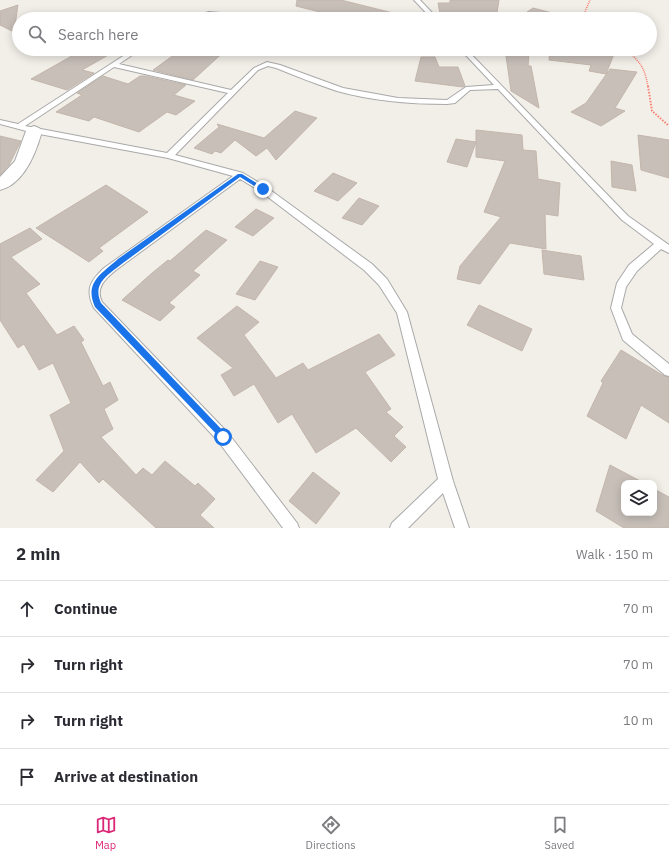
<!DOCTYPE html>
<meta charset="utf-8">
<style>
:root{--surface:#fff;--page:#f2f2f3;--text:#2b2b33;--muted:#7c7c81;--line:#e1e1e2;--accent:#db2777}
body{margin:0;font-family:"IBM Plex Sans",sans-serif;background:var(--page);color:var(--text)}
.controls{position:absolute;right:12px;bottom:12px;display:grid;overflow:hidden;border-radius:8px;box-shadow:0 2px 10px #0003}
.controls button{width:36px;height:36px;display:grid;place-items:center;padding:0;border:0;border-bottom:1px solid var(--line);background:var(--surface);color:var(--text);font:20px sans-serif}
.stop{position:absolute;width:12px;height:12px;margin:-9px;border:3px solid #1a73e8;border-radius:50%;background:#fff}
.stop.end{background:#1a73e8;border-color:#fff;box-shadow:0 1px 4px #0008}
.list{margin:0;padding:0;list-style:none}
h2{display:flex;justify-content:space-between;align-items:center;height:52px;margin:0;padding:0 16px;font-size:17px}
h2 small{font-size:13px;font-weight:400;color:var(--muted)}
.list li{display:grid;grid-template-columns:26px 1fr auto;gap:12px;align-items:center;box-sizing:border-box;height:56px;padding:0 16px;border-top:1px solid var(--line)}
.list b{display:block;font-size:15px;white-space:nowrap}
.list em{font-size:13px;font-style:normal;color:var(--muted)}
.icon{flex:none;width:22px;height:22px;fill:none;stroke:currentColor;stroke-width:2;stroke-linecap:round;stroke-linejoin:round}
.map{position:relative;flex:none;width:669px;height:528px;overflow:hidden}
.search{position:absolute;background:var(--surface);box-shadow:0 2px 10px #0003;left:12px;right:12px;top:12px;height:44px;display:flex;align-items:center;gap:10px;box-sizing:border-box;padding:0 14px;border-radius:22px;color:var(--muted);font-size:15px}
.sheet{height:276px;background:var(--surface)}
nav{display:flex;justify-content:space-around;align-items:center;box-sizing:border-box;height:56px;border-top:1px solid var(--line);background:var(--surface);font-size:11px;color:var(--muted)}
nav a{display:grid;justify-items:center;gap:2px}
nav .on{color:var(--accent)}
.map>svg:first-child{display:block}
.building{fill:#c7bfb8;stroke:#c4b6ab}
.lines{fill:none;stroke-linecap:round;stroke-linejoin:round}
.service-casing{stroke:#a9a9a9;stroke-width:2}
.minor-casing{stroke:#a9a9a9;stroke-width:2}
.path-far1{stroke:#fa8072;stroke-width:1.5;stroke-dasharray:1 1;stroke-linecap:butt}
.path{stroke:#fa8072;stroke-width:2;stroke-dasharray:1.5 1.5;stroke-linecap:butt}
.service{fill:#fff;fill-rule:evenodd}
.minor{fill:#fff;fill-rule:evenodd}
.route{fill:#1a73e8}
</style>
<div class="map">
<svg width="669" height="528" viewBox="0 0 669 528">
<rect width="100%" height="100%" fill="#f2efe9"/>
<!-- building -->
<g class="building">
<path d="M 297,0 L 341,0 L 393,13 L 393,19 L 348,19 L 296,6 Z"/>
<path d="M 450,0 L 499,0 L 496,19 L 441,19 L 438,3 L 450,3 Z"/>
<path d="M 18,5 L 14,32 L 0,25 L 0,11 Z"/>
<path d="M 533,8 L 572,18 L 527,19 L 527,12 Z"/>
<path d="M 84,49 L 119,49 L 82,70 L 94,73 L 67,90 L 31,79 Z"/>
<path d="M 182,49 L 227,49 L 193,80 L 153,70 Z"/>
<path d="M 550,49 L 616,49 L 606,74 L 589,71 L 591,65 L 549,60 Z"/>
<path d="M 508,52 L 529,54 L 528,66 L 531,66 L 539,108 L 511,91 L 506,56 L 508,56 Z"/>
<path d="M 421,57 L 435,57 L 439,67 L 458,67 L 465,86 L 463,87 L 415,81 Z"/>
<path d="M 610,69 L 637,72 L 615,108 L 625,111 L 601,126 L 571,112 L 586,103 Z"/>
<path d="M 103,76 L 128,84 L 140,76 L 145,76 L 186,85 L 174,95 L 195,101 L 176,115 L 167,112 L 139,132 L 94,117 L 89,121 L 56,112 L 82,95 L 77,93 Z"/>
<path d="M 295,111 L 317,118 L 276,160 L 267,148 L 256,156 L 235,140 L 221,153 L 215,151 L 212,154 L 194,148 L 219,127 L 217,124 L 264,138 Z"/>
<path d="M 476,130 L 522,135 L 523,150 L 536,151 L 538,179 L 560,183 L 558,216 L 545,214 L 546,249 L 510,243 L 480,284 L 457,279 L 460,266 L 501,217 L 484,212 L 505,161 L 476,157 Z"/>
<path d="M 638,135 L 669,140 L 669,178 L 641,170 Z"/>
<path d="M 0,136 L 21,141 L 9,165 L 0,175 Z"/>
<path d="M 456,139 L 476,142 L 467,167 L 447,162 Z"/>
<path d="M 611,161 L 632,165 L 636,191 L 612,187 Z"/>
<path d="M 333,173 L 357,183 L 338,201 L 314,191 Z"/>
<path d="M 106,185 L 148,212 L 99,248 L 103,251 L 89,262 L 36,228 Z"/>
<path d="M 359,198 L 379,206 L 362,225 L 342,218 Z"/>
<path d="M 256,209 L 274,218 L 253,236 L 235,227 Z"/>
<path d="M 30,228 L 42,239 L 11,257 L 40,284 L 26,293 L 57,335 L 74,326 L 84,340 L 81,342 L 103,386 L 110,382 L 118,400 L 104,409 L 113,429 L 101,437 L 136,475 L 143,468 L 152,475 L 165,461 L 195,486 L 198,483 L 215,499 L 200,515 L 214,528 L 156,528 L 103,479 L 99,483 L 80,462 L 53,492 L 36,480 L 64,451 L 50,415 L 71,403 L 53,363 L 39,370 L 24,344 L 18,348 L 0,320 L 0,244 Z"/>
<path d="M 206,230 L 227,240 L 193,271 L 200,275 L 169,303 L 175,307 L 160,321 L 122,300 L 152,273 L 168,260 L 170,261 Z"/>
<path d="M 542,250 L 581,256 L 584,280 L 544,274 Z"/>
<path d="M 260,261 L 278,267 L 255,300 L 236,294 Z"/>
<path d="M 479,305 L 532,329 L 522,351 L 467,325 Z"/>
<path d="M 237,306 L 259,322 L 244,335 L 276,378 L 303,363 L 308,370 L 379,334 L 395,355 L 365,372 L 391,409 L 386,412 L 403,427 L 394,436 L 406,447 L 391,462 L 356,428 L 316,453 L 292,414 L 278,423 L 254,384 L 234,396 L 221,375 L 233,368 L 197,338 Z"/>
<path d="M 621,350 L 664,376 L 669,377 L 669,423 L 641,405 L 626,439 L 587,416 L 603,383 L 601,381 Z"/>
<path d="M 610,465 L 644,483 L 624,483 L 624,513 L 654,513 L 654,489 L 669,497 L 669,528 L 624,528 L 596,511 Z"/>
<path d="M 313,472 L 340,493 L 316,524 L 289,501 Z"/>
</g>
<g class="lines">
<!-- service casing -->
<g class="service-casing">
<g id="service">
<path d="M 414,0 L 420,0 L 438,19 L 432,19 Z"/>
<path d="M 209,12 L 266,17 L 269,19 L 209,16 L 195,19 L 185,19 Z"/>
<path d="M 134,49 L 141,49 L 119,64 L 231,90 L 254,68 L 267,62 L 280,65 L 343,88 L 398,98 L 447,100 L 466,87 L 494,85 L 460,49 L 466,49 L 628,216 L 669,245 L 669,253 L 661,249 L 637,271 L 626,287 L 621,308 L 632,334 L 669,364 L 669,376 L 665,375 L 623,340 L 611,308 L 617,283 L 629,265 L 654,244 L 622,220 L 498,89 L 470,90 L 455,103 L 447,104 C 410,104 373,101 337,91 C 316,84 296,76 276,68 L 268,66 L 258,70 L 175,155 L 243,173 L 266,187 L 372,264 L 387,279 L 407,312 L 453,481 L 469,528 L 455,528 L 443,493 L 408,528 L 390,528 L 392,523 L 438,479 L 397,313 L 379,285 L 364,270 L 260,191 L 240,179 L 116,270 C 105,279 95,288 102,302 L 228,433 L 297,523 L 299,528 L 283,528 L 218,441 L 94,308 C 85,290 90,281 104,268 L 233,176 L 168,158 L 34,133 L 0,124 L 0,120 L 18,124 ZM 114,67 L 228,93 L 167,153 L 25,126 Z"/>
</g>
</g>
<!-- minor casing -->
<g class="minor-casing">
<path id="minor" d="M 34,126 L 39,128 L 42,131 C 36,153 24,184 0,190 L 0,177 L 15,161 L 26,131 L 29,128 Z"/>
</g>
<!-- path-far1 -->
<g class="path-far1">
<path d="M 582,19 L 590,0"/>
<path d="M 625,49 C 640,61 645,68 648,87"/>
</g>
<!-- path -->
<path class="path" d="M 648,86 L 652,111 L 669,126"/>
<!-- service -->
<use href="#service" class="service"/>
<!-- minor -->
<use href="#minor" class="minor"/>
</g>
<!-- route -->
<path class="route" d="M 238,174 L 242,174 L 266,189 L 261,190 L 240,177 L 123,263 C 108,275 92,283 101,303 L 226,434 L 226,440 L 223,441 L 95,307 C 84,283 101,274 118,259 Z"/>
</svg>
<div class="controls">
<button><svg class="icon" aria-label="layers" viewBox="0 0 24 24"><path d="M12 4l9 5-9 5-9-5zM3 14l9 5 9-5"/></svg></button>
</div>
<div class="stop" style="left:223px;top:437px"></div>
<div class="stop end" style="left:263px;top:189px"></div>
<div class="search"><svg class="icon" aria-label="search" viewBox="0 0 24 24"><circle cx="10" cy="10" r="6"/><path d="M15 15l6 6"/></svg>Search here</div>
</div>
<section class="sheet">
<h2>2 min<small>Walk · 150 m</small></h2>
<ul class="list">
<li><svg class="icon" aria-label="ahead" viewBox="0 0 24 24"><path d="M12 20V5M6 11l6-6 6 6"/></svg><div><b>Continue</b></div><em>70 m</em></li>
<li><svg class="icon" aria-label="right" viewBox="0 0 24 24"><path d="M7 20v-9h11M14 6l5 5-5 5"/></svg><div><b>Turn right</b></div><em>70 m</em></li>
<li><svg class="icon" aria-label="right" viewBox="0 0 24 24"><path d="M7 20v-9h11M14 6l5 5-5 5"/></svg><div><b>Turn right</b></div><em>10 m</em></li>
<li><svg class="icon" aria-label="arrive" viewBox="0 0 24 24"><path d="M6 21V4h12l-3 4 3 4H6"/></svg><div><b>Arrive at destination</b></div></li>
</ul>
</section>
<nav>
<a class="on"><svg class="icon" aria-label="map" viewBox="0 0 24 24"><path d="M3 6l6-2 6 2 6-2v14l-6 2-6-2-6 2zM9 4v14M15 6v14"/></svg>Map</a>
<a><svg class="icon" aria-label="directions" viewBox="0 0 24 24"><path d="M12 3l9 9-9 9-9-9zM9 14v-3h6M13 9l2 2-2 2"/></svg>Directions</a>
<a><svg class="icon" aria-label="saved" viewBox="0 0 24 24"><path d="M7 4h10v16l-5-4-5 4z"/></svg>Saved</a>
</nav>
